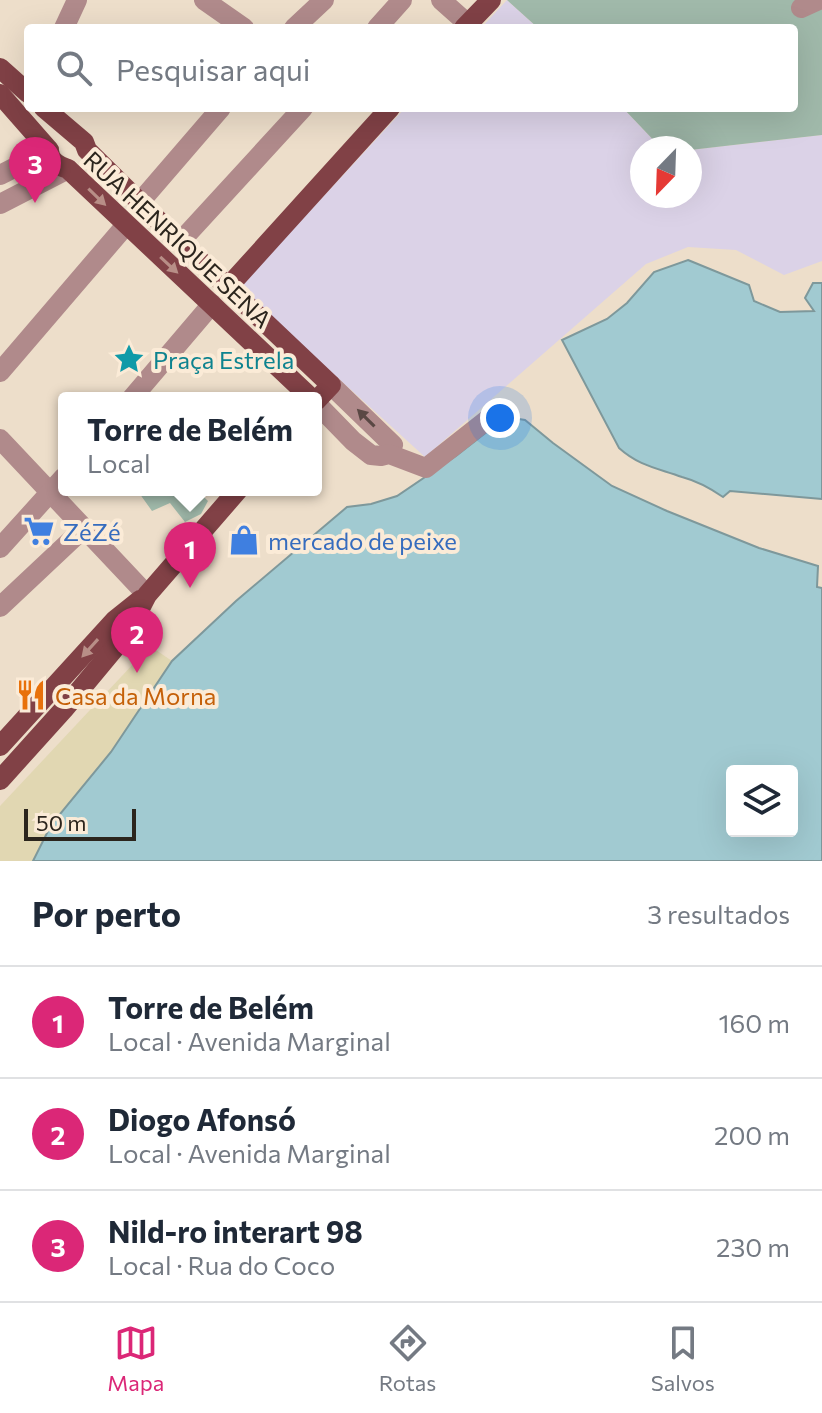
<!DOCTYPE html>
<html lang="pt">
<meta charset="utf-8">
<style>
:root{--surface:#fff;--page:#f2f2f3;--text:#1f2937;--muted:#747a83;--line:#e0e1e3;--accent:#db2777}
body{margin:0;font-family:Commissioner,sans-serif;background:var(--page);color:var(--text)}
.controls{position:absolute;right:24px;bottom:24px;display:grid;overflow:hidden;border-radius:8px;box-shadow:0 8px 32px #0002}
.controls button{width:72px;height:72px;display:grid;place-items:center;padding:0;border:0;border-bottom:2px solid var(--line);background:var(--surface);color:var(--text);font:40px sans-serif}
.compass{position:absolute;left:630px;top:136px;width:72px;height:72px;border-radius:50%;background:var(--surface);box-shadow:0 8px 32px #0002;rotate:203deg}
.scale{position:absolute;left:24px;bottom:20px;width:112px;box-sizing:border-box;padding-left:8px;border:4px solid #2b251d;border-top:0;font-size:22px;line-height:28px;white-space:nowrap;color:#2b251d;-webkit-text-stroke:6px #fbebd7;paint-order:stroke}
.you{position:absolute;left:500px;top:418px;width:28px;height:28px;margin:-20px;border:6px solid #fff;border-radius:50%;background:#1a73e8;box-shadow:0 0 0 12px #1a73e833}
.badge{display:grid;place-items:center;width:52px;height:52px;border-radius:50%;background:var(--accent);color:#fff;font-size:26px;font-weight:700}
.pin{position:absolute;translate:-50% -66px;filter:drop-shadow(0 2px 4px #0008)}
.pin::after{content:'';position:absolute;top:42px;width:28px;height:24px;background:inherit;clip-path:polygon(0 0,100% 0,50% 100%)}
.popup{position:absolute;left:58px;top:392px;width:264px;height:104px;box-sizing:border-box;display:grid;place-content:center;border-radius:8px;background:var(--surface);filter:drop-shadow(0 2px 6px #0005);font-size:26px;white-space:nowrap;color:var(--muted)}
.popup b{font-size:30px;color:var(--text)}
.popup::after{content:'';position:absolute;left:50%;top:100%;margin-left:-16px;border:16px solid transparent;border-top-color:var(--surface)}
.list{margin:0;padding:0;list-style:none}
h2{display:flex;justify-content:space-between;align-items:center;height:104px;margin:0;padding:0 32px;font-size:34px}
h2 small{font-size:26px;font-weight:400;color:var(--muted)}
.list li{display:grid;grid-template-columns:52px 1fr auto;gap:24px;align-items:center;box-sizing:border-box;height:112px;padding:0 32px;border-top:2px solid var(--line)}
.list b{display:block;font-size:30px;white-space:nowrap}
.list p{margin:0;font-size:26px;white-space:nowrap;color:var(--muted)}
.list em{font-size:26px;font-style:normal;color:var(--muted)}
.icon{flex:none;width:44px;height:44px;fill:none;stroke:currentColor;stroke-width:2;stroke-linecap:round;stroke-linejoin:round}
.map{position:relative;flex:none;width:822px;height:861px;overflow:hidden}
.search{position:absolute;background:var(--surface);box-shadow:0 8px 32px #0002;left:24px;right:24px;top:24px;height:88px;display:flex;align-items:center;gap:20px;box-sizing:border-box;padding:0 28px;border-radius:8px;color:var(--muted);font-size:30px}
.sheet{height:440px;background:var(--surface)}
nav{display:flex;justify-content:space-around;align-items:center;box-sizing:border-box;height:112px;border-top:2px solid var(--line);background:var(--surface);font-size:22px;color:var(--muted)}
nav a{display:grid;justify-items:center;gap:4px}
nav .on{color:var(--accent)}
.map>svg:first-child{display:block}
.industrial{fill:#dbd2e7}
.green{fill:#a0b9aa}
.sand{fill:#e1d7b2}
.water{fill:#a1cad1;stroke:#7e989b;stroke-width:2;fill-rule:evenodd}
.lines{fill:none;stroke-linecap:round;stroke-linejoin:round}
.minor{stroke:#b08a8b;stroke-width:20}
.major{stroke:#814146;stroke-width:20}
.oneway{fill:#b88e87}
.oneway2{fill:#5a4844}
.labels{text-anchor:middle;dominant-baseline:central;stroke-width:8;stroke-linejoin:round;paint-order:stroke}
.street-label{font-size:24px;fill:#2b251d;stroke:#fbebd7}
.culture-label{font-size:24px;fill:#0d838f;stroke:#fbebd7;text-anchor:start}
.shop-label{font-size:24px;fill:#366cbe;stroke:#fbebd7;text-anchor:start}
.food-label{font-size:24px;fill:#c56008;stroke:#fbebd7;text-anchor:start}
</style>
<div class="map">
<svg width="822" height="861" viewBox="0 0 822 861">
<rect width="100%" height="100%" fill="#eddeca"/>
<!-- industrial -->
<g class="industrial">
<path d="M 507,0 L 538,28 L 481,28 Z"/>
<path d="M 405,108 L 623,108 L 661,148 L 642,148 L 642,196 L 690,196 L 690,150 L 822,135 L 822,261 L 784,275 L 736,250 L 688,247 L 646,264 L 425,457 L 239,288 Z"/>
</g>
<!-- green -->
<g class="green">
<path d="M 507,0 L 822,0 L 822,135 L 690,150 L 690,148 L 661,148 L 623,108 L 794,108 L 794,28 L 538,28 Z"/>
<path d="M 137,490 L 197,490 L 208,501 L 201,514 L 185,522 L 170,503 L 152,511 Z"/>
</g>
<!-- sand -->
<path class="sand" d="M 150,646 L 172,661 L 111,752 L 51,825 L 33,861 L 0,861 L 0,806 Z"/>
<!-- water -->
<g class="water">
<path d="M 688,260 L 749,285 L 754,301 L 780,312 L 814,311 L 805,298 L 813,283 L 822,283 L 822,499 L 730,491 L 723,497 C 710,488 697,481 682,477 C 657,468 639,466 619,448 L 562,340 L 607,319 L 627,303 L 654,272 Z"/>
<path d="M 506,417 L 525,420 L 553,443 L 612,486 L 667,511 L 759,548 L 818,566 L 817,587 L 822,588 L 822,861 L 33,861 L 51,825 L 111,752 L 172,661 L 236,601 L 347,507 L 371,504 L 397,496 L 456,456 ZM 732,771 L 792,771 L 792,831 L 732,831 Z"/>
</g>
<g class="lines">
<!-- minor -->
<g class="minor">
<path d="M 204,0 L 244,28"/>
<path d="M 441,0 L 468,24"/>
<path d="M 801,8 L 819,0"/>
<path d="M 64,28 L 77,0"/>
<path d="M 294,28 L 324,0"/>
<path d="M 377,28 L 402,0"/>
<path d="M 0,175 L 49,150"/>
<path d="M 140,202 L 221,108"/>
<path d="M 0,204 L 68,169"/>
<path d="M 180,242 L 303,108"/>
<path d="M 0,372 L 126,225"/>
<path d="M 331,385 L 393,445 L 389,454"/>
<path d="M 132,398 L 212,304"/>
<path d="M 316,403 L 353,441 L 371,455 L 381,456 L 389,454 L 426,468 L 488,419"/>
<path d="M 0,439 L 147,595"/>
<path d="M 0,548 L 64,477"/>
<path d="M 0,607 L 83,529"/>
</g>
<!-- major -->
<g class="major">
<path d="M 464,28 L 491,0"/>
<path d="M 0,68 L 28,93"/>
<path d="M 0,94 L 49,150 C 49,161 58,166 68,169 L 311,398"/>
<path d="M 44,108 L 84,142 L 87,150 L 180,242 L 331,385 L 316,401"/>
<path d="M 228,287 L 390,108"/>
<path d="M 0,746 L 115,620 L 140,600"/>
<path d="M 0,780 L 64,709 L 128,632 L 147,595 L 238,490"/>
</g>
</g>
<!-- one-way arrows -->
<defs><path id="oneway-solid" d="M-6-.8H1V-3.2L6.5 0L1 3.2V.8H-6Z" transform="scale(2)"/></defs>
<g class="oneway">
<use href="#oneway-solid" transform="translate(97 197) rotate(44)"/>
<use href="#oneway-solid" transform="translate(169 265) rotate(43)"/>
<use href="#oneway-solid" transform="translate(90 648) rotate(132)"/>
</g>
<use class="oneway2" href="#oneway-solid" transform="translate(366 418) rotate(-135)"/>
<!-- icons -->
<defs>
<g id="sight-bare" transform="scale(2.4)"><path d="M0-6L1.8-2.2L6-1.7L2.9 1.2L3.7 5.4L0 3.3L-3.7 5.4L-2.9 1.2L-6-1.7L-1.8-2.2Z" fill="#0f9aa8" stroke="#fbebd7" stroke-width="2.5" paint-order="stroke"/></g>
<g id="supermarket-bare" transform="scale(2.4)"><path d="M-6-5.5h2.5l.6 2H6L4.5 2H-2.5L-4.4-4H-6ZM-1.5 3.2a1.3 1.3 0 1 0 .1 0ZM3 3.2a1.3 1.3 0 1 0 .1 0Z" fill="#3f7fe0" stroke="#fbebd7" stroke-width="2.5" paint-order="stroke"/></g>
<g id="shop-bare" transform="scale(2.4)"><path d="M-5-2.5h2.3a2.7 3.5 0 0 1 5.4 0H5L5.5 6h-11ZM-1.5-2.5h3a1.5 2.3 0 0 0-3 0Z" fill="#3f7fe0" stroke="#fbebd7" stroke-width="2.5" paint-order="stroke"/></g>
<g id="restaurant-bare" transform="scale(2.4)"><path d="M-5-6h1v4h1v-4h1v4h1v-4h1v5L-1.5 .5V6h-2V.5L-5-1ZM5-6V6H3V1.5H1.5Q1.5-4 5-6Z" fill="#e8710a" stroke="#fbebd7" stroke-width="2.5" paint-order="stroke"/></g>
</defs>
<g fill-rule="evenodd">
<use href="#sight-bare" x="129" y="359"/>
<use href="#supermarket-bare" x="39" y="531"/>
<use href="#shop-bare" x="244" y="540"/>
<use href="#restaurant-bare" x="31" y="695"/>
</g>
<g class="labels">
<!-- street labels -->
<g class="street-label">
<text transform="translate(178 239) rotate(43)">RUA HENRIQUE SENA</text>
</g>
<!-- culture labels -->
<g class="culture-label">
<text x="153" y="359">Praça Estrela</text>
</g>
<!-- shop labels -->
<g class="shop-label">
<text x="63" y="531">ZéZé</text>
<text x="268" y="540">mercado de peixe</text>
</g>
<!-- food labels -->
<g class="food-label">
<text x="55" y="695">Casa da Morna</text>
</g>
</g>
</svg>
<div class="controls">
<button><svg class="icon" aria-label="layers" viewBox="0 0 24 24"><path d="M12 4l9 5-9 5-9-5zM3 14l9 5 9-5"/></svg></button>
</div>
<svg class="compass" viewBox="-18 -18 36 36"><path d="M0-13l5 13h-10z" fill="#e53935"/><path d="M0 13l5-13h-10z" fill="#747a83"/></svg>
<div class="scale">50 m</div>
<div class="you"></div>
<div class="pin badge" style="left:190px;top:588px">1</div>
<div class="popup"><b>Torre de Belém</b>Local</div>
<div class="pin badge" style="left:137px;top:673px">2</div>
<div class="pin badge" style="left:35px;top:203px">3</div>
<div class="search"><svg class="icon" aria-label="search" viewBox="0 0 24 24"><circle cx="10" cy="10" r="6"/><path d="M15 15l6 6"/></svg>Pesquisar aqui</div>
</div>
<section class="sheet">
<h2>Por perto<small>3 resultados</small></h2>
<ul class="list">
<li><span class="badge">1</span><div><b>Torre de Belém</b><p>Local · Avenida Marginal</p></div><em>160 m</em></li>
<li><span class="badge">2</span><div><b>Diogo Afonsó</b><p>Local · Avenida Marginal</p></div><em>200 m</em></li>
<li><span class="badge">3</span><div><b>Nild-ro interart 98</b><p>Local · Rua do Coco</p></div><em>230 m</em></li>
</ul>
</section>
<nav>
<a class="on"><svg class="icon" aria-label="map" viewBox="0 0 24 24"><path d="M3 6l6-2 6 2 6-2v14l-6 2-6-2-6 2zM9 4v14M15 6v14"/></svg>Mapa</a>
<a><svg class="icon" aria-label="directions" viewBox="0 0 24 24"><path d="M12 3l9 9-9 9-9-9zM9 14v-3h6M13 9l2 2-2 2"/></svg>Rotas</a>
<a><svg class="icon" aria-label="saved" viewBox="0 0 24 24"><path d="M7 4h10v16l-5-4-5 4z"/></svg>Salvos</a>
</nav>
